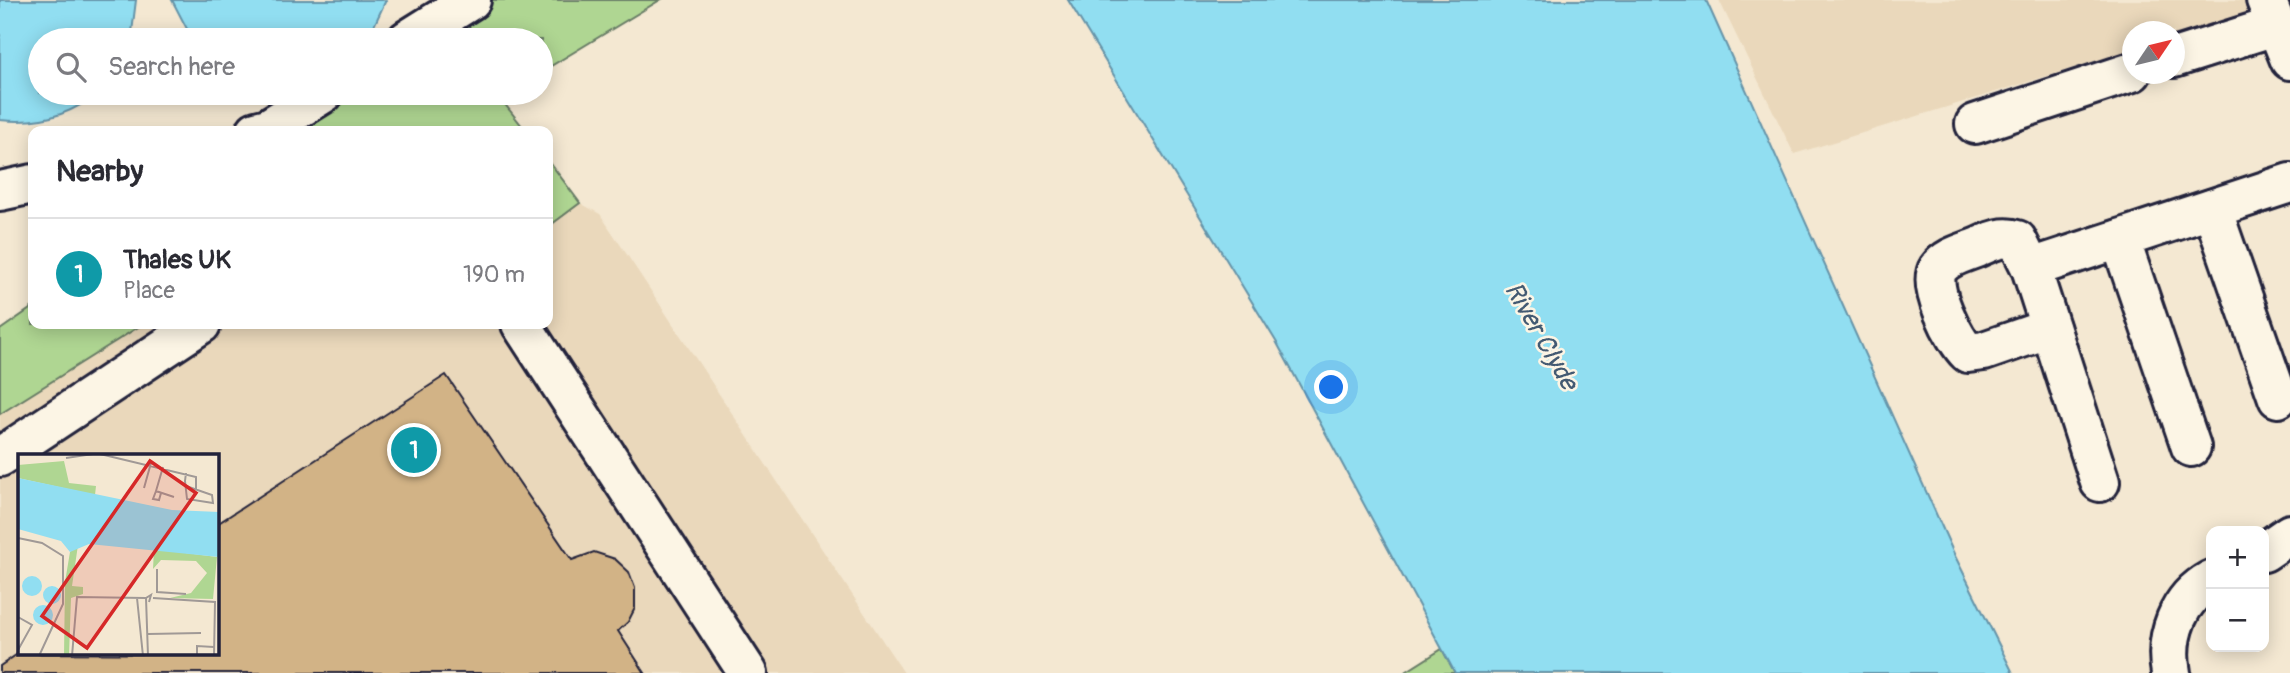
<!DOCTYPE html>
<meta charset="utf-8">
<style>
:root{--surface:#fff;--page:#f7f7f7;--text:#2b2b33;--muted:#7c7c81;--line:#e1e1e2;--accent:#ea580c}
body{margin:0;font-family:Pangolin,sans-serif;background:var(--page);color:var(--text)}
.controls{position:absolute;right:21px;bottom:21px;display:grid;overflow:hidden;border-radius:14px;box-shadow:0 4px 18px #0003}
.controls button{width:63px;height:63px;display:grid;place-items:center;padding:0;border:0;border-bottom:2px solid var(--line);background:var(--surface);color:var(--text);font:35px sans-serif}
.compass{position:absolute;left:2122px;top:21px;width:63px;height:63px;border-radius:50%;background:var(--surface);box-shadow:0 4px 18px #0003;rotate:55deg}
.you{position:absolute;left:1332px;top:388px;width:24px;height:24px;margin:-18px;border:5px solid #fff;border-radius:50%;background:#1a73e8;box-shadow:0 0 0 10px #1a73e833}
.badge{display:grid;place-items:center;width:46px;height:46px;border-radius:50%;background:var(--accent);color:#fff;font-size:23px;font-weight:700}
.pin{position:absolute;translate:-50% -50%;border:4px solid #fff;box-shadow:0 2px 7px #0006}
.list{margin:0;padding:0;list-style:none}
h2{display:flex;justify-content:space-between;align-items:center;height:91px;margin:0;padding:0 28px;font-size:30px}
h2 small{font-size:23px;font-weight:400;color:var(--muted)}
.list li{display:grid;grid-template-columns:46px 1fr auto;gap:21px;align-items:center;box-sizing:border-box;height:112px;padding:0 28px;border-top:2px solid var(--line)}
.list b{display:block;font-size:26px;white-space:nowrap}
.list p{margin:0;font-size:23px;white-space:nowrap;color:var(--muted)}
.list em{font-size:23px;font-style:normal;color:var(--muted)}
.icon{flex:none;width:38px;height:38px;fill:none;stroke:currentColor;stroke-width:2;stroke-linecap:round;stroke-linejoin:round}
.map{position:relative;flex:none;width:2290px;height:673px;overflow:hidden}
.search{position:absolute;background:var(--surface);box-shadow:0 4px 18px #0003;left:28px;top:28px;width:525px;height:77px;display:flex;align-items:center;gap:18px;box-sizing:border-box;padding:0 24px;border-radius:38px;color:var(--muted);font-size:26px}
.panel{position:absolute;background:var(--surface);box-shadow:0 4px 18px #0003;left:28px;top:126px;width:525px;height:203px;border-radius:14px}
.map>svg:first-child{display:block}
.built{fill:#ead8bb;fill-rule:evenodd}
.green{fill:#afd692;stroke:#687c66;stroke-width:2}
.water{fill:#91def1;stroke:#6593a8;stroke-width:2}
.building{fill:#d2b386;stroke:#22223b;stroke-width:2}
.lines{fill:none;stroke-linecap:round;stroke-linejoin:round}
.minor-casing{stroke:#22223b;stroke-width:44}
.minor{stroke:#fcf5e5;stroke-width:38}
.labels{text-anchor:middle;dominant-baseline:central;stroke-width:5;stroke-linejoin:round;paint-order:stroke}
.water-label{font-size:26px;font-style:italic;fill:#435a72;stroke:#fcf5e5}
.inset-road{fill:none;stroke:#a09996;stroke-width:2}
.view{fill:#d62828;fill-opacity:0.15;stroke:#d62828;stroke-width:3.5}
.inset-edge{fill:none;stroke:#22223b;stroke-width:3.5}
</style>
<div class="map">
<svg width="2290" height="673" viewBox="0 0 2290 673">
<rect width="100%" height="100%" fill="#f4e8d2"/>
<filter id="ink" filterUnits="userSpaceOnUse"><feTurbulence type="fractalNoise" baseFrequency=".0143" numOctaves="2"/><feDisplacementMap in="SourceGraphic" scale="14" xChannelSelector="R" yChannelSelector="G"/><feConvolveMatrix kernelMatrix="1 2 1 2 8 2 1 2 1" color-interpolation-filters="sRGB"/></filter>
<g filter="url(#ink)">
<!-- built -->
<g class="built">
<path d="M 1719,0 L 2290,0 L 2290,1 L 2175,37 L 2174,32 L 2132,32 L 2132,50 L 1794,154 Z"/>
<path d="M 580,203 L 600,214 L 904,673 L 0,673 L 0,414 L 143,324 L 548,324 L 548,227 ZM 19,456 L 217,456 L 217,654 L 19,654 Z"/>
</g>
<!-- green -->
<g class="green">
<path d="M 483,0 L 660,0 L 541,72 L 541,40 L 424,40 Z"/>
<path d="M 347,93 L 507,93 L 500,98 L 526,131 L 291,131 Z"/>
<path d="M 548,160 L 580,203 L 548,227 Z"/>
<path d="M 33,307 L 33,324 L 143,324 L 0,414 L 0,330 Z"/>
<path d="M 1442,649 L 1455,673 L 1404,673 Z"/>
</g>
<!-- water -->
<g class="water">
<path d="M 0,0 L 136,0 L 131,40 L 40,40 L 40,93 L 97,93 C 69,117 37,124 0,120 Z"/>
<path d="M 172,0 L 386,0 L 374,26 L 362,40 L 197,40 L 187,29 Z"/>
<path d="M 1068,0 L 1706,0 L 1955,556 L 2013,673 L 1455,673 L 1277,343 Z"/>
</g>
<!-- building -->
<path class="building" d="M 446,375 L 572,560 L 594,552 L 615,559 L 629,572 L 635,588 L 635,608 L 628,622 L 618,631 L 645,673 L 0,673 L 0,666 L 19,653 L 217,654 L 217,524 Z"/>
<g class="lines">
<!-- minor casing -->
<g class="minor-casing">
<g id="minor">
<path d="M 2266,0 L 2290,60"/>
<path d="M 407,40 L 471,0"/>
<path d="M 2174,58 L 2278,25"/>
<path d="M 1975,124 L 2132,72"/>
<path d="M 256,131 L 268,128 L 324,93"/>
<path d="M 0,191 L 33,184"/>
<path d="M 2212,209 L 2278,398"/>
<path d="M 2120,239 L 2191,447"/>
<path d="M 2031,268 L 2017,240 C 2002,235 1990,242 1976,248 C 1964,253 1946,257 1938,269 C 1927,286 1954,340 1968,353 L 1984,351 L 2050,328"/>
<path d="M 521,324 L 748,673"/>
<path d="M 0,457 L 201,324"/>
<path d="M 2100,482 L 2031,268 L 2290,183"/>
<path d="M 2264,552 L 2290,534"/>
<path d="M 2171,673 C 2164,636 2178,598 2211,580"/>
</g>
</g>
<!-- minor -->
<use href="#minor" class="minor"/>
</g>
</g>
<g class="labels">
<!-- water labels -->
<g class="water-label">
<text transform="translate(1541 336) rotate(60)">River Clyde</text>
</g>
</g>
<!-- overview -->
<g transform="translate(18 454)">
<rect width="201" height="201" fill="#f4e8d2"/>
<path d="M 46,7 L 51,29 L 78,32 L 77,41 L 0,24 L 0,11 ZM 60,91 L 54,132 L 65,133 L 65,140 L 53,144 L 51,201 L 46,202 L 47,128 L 52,98 ZM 136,95 L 199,103 L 195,145 L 152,144 L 173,139 L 189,119 L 178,107 L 143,106 L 135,115 Z" fill="#afd692"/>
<path d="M 0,24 L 154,56 L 201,58 L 201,103 L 71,90 L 52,98 L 43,87 L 0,75 ZM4 132a10 10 0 1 1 20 0a10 10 0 1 1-20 0ZM25 141a9 9 0 1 1 18 0a9 9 0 1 1-18 0ZM15 161a10 10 0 1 1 20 0a10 10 0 1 1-20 0Z" fill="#91def1"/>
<path class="inset-road" d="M 82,0 L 178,23 L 178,35M 48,4 L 75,0M 145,13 L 138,37 L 156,43M 168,19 L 167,27 L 169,45 L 195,49 L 194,41 L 168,32M 126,34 L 133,9M 138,37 L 135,45 L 141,46 L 143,39M 0,84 L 24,89 L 45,102 L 45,150 L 21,202M 139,115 L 139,138 L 168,140M 119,144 L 125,202M 135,144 L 197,148 L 196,202M 0,163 L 14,171 L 0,196M 130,180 L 183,179M 54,202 L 59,143 L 128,144M 130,202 L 128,144 L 133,141 L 131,148M 179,202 L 179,192 L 196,193"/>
<path class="view" d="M 132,7 L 178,39 L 69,194 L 24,162 Z"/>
<rect width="201" height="201" class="inset-edge"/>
</g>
</svg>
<div class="controls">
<button>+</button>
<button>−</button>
</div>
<svg class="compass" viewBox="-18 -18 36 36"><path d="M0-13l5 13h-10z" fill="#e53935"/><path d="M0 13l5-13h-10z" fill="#7c7c81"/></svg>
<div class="you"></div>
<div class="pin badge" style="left:414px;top:450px;background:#0f9aa8">1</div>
<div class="search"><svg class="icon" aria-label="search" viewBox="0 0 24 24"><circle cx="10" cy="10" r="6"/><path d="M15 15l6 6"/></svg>Search here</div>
<section class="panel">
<h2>Nearby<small></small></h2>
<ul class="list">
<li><span class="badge" style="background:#0f9aa8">1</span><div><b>Thales UK</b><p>Place</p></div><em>190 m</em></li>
</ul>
</section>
</div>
